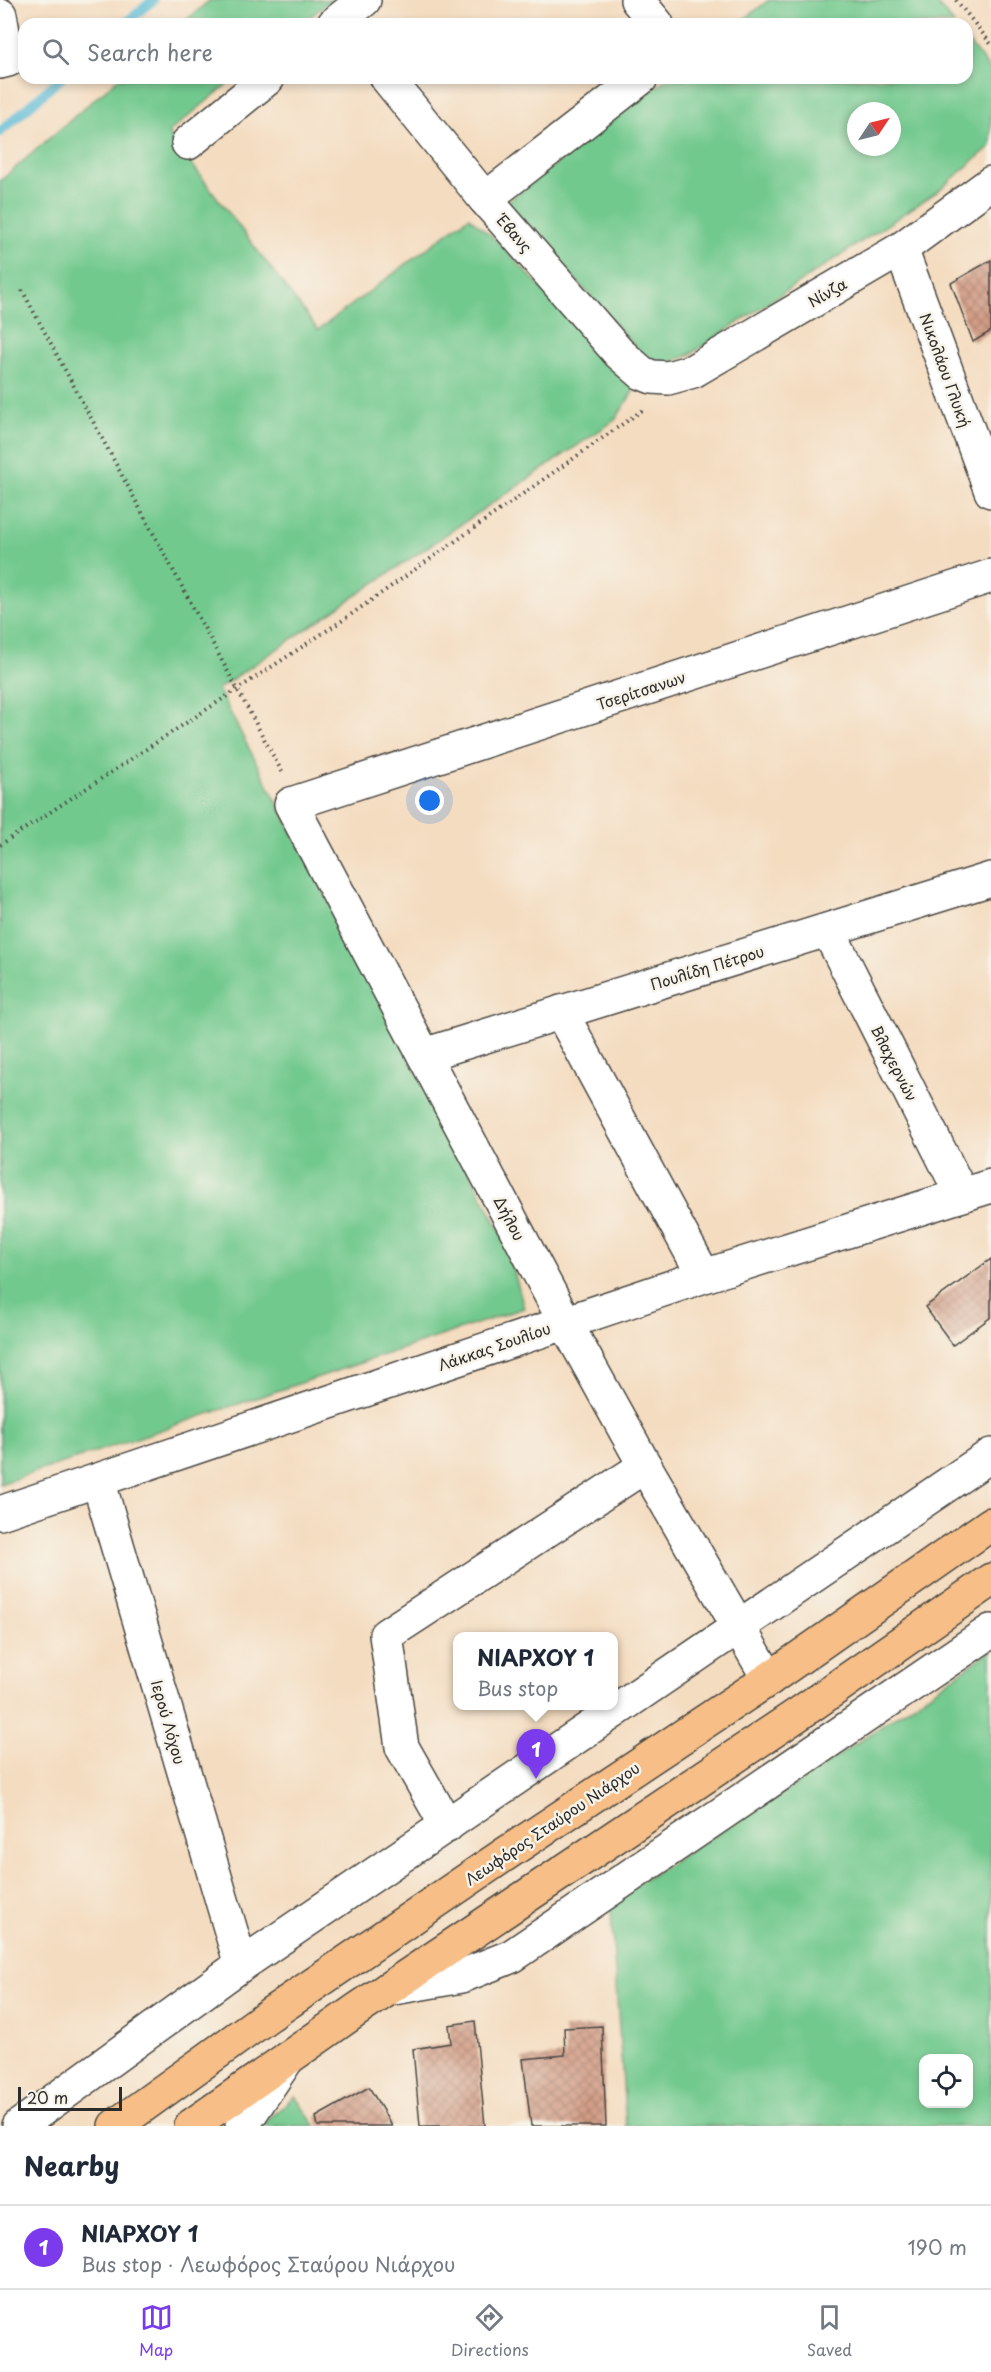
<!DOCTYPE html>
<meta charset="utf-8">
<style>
:root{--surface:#fff;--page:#f6f6f7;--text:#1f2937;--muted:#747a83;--line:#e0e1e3;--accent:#7c3aed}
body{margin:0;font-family:"Playpen Sans",sans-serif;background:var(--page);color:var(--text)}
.controls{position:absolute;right:18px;bottom:18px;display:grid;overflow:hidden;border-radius:12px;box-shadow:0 3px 9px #0003}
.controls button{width:54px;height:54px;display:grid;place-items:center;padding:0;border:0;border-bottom:2px solid var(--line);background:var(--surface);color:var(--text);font:30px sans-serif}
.compass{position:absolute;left:847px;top:102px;width:54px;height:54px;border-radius:50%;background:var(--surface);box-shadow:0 3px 9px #0003;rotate:55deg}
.scale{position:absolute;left:18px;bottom:15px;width:104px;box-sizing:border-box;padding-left:6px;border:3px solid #2b2b2b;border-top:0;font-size:16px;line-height:21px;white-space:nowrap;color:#2b2b2b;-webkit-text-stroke:4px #f7f3e8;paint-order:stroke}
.you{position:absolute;left:430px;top:801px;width:21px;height:21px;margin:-15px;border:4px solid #fff;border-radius:50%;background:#1a73e8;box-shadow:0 0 0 9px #1a73e833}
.badge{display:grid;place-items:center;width:39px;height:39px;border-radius:50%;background:var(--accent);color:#fff;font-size:20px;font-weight:700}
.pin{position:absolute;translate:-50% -50px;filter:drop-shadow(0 2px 3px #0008)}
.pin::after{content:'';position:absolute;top:32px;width:21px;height:18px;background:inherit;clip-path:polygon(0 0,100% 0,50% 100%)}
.popup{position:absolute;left:453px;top:1632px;width:165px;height:78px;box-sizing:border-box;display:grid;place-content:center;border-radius:12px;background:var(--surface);filter:drop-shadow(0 2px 4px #0005);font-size:20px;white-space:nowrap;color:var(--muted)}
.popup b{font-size:22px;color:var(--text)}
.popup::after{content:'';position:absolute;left:50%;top:100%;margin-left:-12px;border:12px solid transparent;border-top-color:var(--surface)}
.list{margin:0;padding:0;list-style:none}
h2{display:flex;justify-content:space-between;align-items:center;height:78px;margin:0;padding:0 24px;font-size:26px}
h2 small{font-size:20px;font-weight:400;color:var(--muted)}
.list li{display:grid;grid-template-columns:39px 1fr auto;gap:18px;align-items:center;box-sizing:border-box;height:84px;padding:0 24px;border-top:2px solid var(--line)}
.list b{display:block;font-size:22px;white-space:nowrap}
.list p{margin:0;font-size:20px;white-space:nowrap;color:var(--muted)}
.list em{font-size:20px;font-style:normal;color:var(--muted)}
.icon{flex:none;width:33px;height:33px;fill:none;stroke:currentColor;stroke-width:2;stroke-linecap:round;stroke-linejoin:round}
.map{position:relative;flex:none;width:991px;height:2126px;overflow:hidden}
.search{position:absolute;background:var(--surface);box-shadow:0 3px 9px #0003;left:18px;right:18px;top:18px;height:66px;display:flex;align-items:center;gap:15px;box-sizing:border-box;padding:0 21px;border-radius:18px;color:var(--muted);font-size:22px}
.sheet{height:162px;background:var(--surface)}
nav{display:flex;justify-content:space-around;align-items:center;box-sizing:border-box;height:84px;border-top:2px solid var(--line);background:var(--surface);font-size:16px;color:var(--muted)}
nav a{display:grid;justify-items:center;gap:3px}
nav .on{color:var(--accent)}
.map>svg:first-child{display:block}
.grass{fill:#72c98e;stroke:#4e7a5c;stroke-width:1.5;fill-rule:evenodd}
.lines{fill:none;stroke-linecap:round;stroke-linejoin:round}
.stream{stroke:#56bad5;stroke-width:10}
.building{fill:url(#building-cross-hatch)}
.minor-casing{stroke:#494641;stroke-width:36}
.major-casing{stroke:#494641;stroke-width:36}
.path{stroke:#494641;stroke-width:4;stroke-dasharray:1.5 4.5;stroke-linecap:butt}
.minor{stroke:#fff;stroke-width:33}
.major{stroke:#f7be87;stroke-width:33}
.labels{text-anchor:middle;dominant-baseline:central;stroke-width:5;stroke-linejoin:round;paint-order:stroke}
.street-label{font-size:15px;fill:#2b2b2b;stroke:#f7f3e8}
</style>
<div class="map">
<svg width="991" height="2126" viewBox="0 0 991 2126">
<defs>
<pattern id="building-cross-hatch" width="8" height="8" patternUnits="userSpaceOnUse" patternTransform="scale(1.5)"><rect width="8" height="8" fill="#d29c85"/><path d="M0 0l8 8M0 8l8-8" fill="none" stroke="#ab7f6d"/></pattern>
</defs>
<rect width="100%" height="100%" fill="#f7f3e8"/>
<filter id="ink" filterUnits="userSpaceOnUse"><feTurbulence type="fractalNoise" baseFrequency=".0167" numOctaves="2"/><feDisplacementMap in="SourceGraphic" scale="12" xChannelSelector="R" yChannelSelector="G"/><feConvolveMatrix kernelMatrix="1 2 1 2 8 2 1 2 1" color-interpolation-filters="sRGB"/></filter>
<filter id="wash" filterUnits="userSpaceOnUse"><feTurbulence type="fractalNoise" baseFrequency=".008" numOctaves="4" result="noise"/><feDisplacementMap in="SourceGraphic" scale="24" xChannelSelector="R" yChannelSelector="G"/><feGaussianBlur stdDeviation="1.35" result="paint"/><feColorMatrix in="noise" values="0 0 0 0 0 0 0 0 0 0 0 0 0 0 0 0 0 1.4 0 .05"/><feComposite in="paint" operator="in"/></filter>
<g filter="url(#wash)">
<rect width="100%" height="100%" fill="#f4dcc0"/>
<!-- grass -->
<g class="grass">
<path d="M 210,0 L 331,0 L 301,24 L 182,24 Z"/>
<path d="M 769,0 L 934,0 L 954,24 L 738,24 Z"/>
<path d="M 967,41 L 991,70 L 991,146 L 937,192 L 689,355 L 666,364 L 646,359 L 507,202 L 668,78 L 967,78 ZM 856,111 L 892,111 L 892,147 L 856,147 Z"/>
<path d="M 119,78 L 235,78 L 168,133 L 318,330 L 469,217 L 497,241 L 636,387 L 615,420 L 218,689 L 506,1242 L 524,1308 L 0,1484 L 0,181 Z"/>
<path d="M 991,1651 L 991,2126 L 626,2126 L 610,1901 L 797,1784 ZM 924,2058 L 968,2058 L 968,2104 L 924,2104 Z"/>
<path d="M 295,2096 L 315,2126 L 261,2126 L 264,2123 Z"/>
</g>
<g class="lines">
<!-- stream -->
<g class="stream">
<path d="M 125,24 L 153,0"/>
<path d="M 0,132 L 61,78"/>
</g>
</g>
<g id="blocks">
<!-- building -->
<g class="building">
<path d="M 991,260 L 991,331 L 973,342 L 951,283 Z"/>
<path d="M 991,1259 L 991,1317 L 953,1345 L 925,1307 Z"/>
<path d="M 475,2021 L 485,2126 L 420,2126 L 413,2049 L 451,2043 L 449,2025 Z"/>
<path d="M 602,2026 L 606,2126 L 531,2126 L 523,2059 L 565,2055 L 564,2028 Z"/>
<path d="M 369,2087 L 392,2126 L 318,2126 L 316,2117 Z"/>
</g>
</g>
</g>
<g filter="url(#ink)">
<use href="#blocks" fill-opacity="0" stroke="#494641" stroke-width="1.5"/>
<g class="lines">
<!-- minor casing -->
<g class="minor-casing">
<g id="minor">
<path d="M 637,0 L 657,24"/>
<path d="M 0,15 L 8,60 L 0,62"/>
<path d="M 334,24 L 364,0"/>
<path d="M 387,78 L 485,199 L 619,353 L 642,373 L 652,377 L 668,378 L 693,371 L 901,249 L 991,183"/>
<path d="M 188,143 L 268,78"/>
<path d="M 485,199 L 641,78"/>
<path d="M 901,249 L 991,491"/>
<path d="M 828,930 L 962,1195"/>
<path d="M 561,1012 L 704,1276"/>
<path d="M 424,1055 L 991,879"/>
<path d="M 98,1480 L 241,1965"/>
<path d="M 0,1513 L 704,1276 L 991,1186"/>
<path d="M 769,1679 L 645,1466 L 565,1322 L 291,804 L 991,576"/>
<path d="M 447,1826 L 402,1747 L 386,1635 L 645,1466"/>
<path d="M 388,1989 L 462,1976 L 512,1956 L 991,1631"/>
<path d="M 19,2126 L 241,1965 L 991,1455"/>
<path d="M 242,2126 L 288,2058"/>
</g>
</g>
<!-- major casing -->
<g class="major-casing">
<g id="major">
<path d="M 115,2126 L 269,2015 L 507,1853 L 769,1679 L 991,1524"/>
<path d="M 191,2126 L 358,2009 L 800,1713 L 991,1580"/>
</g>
</g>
<!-- path -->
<g class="path">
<path d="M 956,0 L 991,44"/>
<path d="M 22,290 L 282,772"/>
<path d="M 0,845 L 343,620 L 644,409"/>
</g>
<!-- minor -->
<use href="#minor" class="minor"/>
<!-- major -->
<use href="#major" class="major"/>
</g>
</g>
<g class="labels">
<!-- street labels -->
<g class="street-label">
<text transform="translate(515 233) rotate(49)">Έβανς</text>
<text transform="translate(827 292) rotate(-30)">Νίνζα</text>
<text transform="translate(946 370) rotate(70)">Νικολάου Γλυκή</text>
<text transform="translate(641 690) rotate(-18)">Τσερίτσανων</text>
<text transform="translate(707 967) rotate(-17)">Πουλίδη Πέτρου</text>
<text transform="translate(895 1063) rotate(63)">Βλαχερνών</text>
<text transform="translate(510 1218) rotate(62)">Δήλου</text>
<text transform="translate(494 1346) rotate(-19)">Λάκκας Σουλίου</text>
<text transform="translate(169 1722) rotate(74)">Ιερού Λόχου</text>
<text transform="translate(552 1823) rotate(-34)">Λεωφόρος Σταύρου Νιάρχου</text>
</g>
</g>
</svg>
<div class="controls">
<button><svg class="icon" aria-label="locate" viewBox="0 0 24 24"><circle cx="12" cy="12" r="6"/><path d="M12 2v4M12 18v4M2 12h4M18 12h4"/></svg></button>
</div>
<svg class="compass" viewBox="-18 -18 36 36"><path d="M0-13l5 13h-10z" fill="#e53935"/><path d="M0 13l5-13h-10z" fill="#747a83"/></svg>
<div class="scale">20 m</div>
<div class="you"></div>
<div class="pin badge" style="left:536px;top:1779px">1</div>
<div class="popup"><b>ΝΙΑΡΧΟΥ 1</b>Bus stop</div>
<div class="search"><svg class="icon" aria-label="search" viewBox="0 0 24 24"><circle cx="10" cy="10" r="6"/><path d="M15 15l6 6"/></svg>Search here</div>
</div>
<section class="sheet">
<h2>Nearby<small></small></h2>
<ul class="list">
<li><span class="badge">1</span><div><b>ΝΙΑΡΧΟΥ 1</b><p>Bus stop · Λεωφόρος Σταύρου Νιάρχου</p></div><em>190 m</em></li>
</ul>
</section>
<nav>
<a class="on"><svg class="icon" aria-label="map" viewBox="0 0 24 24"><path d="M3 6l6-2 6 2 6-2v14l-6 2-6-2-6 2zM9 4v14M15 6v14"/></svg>Map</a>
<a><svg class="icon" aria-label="directions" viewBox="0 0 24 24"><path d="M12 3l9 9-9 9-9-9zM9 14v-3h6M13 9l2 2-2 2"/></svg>Directions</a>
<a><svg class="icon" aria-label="saved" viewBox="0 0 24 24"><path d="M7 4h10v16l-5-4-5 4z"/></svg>Saved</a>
</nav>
